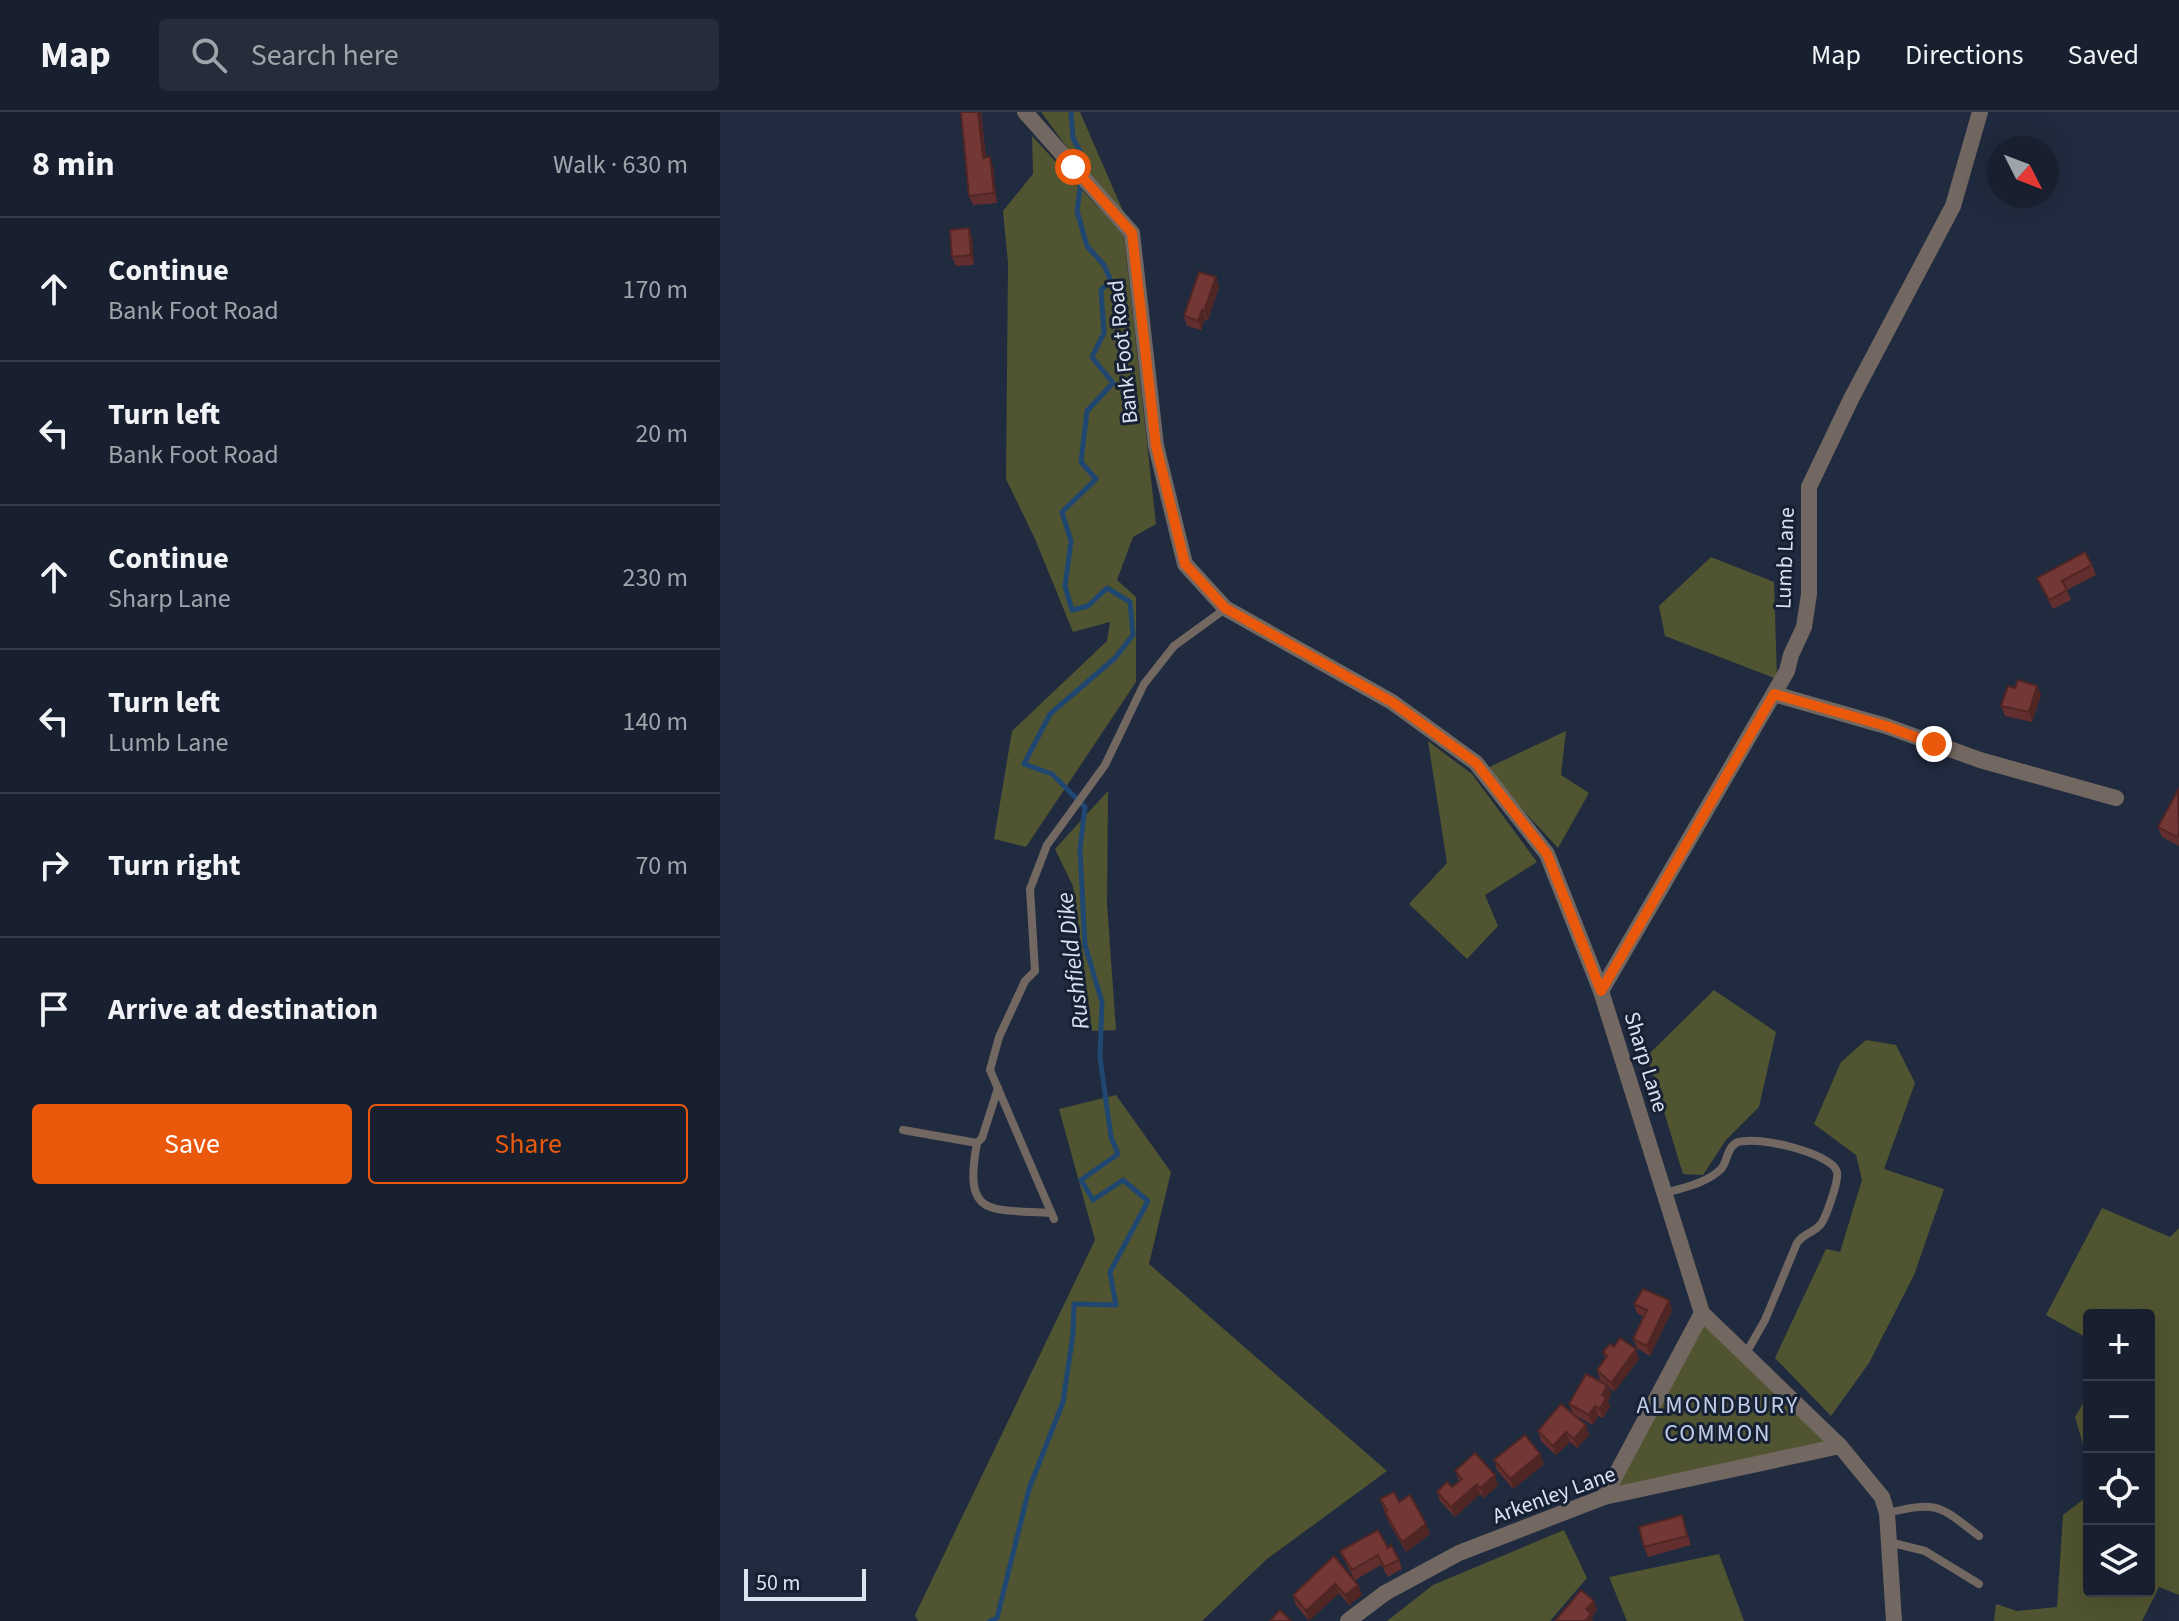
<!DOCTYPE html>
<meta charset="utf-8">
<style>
:root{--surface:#18202f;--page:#252d3b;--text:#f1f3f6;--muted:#9fa3aa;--line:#363e4b;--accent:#ea580c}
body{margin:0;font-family:"Source Sans 3",sans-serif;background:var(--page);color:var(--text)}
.controls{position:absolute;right:24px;bottom:24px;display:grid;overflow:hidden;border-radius:8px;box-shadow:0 8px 32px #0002}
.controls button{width:72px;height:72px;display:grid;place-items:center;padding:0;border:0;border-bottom:2px solid var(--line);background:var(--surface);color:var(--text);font:40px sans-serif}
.compass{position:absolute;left:1267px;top:24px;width:72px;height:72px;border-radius:50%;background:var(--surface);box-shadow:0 8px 32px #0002;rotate:132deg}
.scale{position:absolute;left:24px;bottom:20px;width:122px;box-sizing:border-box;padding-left:8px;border:4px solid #dbe2f0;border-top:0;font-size:22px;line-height:28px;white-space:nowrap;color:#dbe2f0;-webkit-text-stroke:6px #172134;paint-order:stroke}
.stop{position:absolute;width:24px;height:24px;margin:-18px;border:6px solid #ea580c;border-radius:50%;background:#fff}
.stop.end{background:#ea580c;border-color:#fff;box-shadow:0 2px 8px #0008}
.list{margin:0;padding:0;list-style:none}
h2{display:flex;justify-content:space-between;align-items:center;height:104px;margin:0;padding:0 32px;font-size:34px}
h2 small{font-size:26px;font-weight:400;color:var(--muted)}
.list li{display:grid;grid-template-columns:52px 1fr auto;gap:24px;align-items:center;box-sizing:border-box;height:144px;padding:0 32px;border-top:2px solid var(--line)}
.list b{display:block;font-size:30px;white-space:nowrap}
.list p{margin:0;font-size:26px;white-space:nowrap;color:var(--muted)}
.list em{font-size:26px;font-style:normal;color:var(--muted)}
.actions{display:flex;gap:16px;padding:24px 32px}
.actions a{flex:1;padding:18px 0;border:2px solid var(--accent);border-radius:8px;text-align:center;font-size:28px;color:var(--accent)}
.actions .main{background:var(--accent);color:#fff}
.icon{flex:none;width:44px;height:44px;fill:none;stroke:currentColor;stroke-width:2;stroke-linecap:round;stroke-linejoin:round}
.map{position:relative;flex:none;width:1459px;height:1509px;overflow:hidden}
header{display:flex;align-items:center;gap:48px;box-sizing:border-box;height:112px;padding:0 40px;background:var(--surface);border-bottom:2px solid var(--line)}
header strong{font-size:38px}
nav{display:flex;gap:44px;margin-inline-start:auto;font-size:28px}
.search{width:560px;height:72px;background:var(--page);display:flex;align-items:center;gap:20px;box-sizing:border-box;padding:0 28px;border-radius:8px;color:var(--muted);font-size:30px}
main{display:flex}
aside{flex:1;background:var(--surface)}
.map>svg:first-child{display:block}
.green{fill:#505430}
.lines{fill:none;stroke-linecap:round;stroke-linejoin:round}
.stream{stroke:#1f4772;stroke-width:5}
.lane{stroke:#736861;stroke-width:8}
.street{stroke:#736861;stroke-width:16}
.wall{fill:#632f2e}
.shaded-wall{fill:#502625}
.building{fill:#733735;stroke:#502625;stroke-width:2}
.route{stroke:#ea580c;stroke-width:10}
.labels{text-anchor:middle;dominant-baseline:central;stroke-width:6;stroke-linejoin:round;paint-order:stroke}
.street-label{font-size:22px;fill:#dbe2f0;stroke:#172134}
.water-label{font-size:24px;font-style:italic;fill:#d6e2f0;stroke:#172134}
.neighbourhood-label{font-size:24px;letter-spacing:2px;fill:#bfcde7;stroke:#172134}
</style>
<header>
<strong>Map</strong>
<div class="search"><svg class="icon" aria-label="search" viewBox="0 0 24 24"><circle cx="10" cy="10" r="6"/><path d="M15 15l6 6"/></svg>Search here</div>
<nav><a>Map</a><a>Directions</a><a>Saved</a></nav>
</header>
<main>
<aside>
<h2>8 min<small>Walk · 630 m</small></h2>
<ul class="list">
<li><svg class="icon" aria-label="ahead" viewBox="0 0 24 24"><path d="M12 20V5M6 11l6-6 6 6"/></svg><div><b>Continue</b><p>Bank Foot Road</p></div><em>170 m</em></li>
<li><svg class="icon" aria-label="left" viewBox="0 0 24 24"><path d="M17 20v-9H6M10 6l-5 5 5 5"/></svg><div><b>Turn left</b><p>Bank Foot Road</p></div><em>20 m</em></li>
<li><svg class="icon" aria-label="ahead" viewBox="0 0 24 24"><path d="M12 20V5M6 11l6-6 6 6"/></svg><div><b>Continue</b><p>Sharp Lane</p></div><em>230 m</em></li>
<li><svg class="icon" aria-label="left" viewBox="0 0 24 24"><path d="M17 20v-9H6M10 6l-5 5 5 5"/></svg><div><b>Turn left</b><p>Lumb Lane</p></div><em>140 m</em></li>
<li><svg class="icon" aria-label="right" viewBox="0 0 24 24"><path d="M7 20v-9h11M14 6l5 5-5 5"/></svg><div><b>Turn right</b></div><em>70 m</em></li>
<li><svg class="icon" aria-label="arrive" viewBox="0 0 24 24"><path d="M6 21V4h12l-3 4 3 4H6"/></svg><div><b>Arrive at destination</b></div></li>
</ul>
<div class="actions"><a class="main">Save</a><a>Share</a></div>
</aside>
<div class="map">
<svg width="1459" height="1509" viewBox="0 0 1459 1509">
<rect width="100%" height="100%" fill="#202b3f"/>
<!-- green -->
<g class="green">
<path d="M 321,0 L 360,0 L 415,127 Z"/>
<path d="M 312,24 L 404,123 L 436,412 L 413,425 L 397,468 L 416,485 L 416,570 L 306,735 L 274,727 L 292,619 L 387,529 L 390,510 L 353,520 L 315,427 L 286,367 L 288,151 L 283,99 L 313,62 Z"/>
<path d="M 991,445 L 1054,470 L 1057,567 L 945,524 L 939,494 Z"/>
<path d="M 846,619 L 841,663 L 869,681 L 838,736 L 765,657 Z"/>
<path d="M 708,629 L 752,662 L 817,750 L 765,783 L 778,814 L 747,847 L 689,792 L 727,751 Z"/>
<path d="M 388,679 L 387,792 L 396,918 L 372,919 L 353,774 L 335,737 Z"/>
<path d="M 994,878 L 1056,920 L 1039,995 L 1006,1028 L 983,1063 L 963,1062 L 927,944 Z"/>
<path d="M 1146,928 L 1176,933 L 1195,971 L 1164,1057 L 1224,1077 L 1194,1163 L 1149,1251 L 1111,1304 L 1055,1246 L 1106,1137 L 1120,1140 L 1142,1068 L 1136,1043 L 1094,1012 L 1121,950 Z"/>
<path d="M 396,983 L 451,1060 L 429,1152 L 667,1359 L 547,1447 L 482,1509 L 198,1509 L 195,1503 L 375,1128 L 339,997 Z"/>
<path d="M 1382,1096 L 1450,1125 L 1459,1116 L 1459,1483 L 1439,1475 L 1422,1509 L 1274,1509 L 1276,1492 L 1297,1499 L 1337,1495 L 1343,1403 L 1369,1383 L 1369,1479 L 1429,1479 L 1429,1203 L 1369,1203 L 1369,1227 L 1326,1203 Z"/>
<path d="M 982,1203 L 1121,1337 L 885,1385 Z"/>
<path d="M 1369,1281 L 1369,1353 L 1355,1305 Z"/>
<path d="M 844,1418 L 867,1466 L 830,1509 L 667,1509 L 713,1473 Z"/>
<path d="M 999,1442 L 1024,1509 L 907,1509 L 889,1465 Z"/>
</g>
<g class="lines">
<!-- stream -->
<g class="stream">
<path d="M 351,0 L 353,26 L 365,49 L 363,60"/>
<path d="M 270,1509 L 277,1506 L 309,1377 L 343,1290 L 353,1222 L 354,1192 L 396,1193 L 390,1160 L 428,1089 L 403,1068 L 373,1088 L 361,1068 L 398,1042 L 391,1025 L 380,945 L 382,890 L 365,833 L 360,737 L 365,695 L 332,662 L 304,652 L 330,602 L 395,546 L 413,523 L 410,490 L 387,476 L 368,494 L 352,498 L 345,474 L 351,429 L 342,400 L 376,367 L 361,350 L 367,299 L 393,271 L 372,245 L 384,221 L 381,178 L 391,169 L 384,153 L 367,134 L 357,99 L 361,70"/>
</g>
<!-- lane -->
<g class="lane">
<path d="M 183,1018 L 257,1031 L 262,1026 L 278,976"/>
<path d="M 257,1031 C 243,1106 269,1097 331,1101"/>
<path d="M 945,1081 C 963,1076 987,1071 1001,1057 C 1008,1049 1006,1037 1016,1031 C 1033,1022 1113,1041 1117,1060 C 1119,1069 1106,1105 1101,1112 C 1094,1121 1083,1121 1077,1131 L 1045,1208 L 1025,1243"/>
<path d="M 334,1107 L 270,958 L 279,925 L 305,869 L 315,859 L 310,777 L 327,733 L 385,653 L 424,572 L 454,534 L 505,497"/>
<path d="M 1167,1401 C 1219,1389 1218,1393 1259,1424"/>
<path d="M 1169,1430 L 1205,1439 L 1259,1472"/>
</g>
<!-- street -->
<g class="street">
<path d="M 305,0 L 412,121 L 436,334 L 465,452 L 505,496 L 672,590 L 756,651 L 827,742 L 881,879 L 982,1201 L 1120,1334 L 1162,1385 L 1167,1401 L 1174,1509"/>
<path d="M 1054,582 L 1166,614 L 1260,648 L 1396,686"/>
<path d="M 881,879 L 1067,559 L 1071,543 L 1084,515 L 1089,482 L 1089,375 L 1131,287 L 1233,94 L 1260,0"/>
<path d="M 884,1385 L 982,1201"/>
<path d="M 628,1509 L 665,1481 L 739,1441 L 884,1385 L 1120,1334"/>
</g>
</g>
<!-- wall -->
<g class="wall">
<path d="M 241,0 L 261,0 L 266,45 L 273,55 L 277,91 L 253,93 L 249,84 Z"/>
<path d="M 249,116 L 252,126 L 254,153 L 236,154 L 232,145 Z"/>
<path d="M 496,165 L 499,175 L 488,208 L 485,207 L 481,218 L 467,214 L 464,204 Z"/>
<path d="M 1372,453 L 1376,463 L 1347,478 L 1351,488 L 1333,497 L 1321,475 L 1317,466 Z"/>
<path d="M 1317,574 L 1321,583 L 1312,610 L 1285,604 L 1281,594 L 1295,576 Z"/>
<path d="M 1459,678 L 1459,734 L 1442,725 L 1438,715 Z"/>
<path d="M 949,1188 L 952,1198 L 930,1244 L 917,1236 L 913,1227 L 924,1205 L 917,1201 L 914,1192 Z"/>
<path d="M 894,1235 L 919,1247 L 894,1280 L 888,1274 L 891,1283 L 888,1289 L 890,1295 L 883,1306 L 878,1304 L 873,1313 L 853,1302 L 849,1292 L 884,1271 L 880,1268 L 877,1258 L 885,1247 L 883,1240 Z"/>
<path d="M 841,1292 L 869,1323 L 857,1336 L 850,1330 L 836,1343 L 821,1329 L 818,1319 Z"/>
<path d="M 774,1348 L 824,1352 L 793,1377 L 777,1358 Z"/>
<path d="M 735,1359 L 778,1373 L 764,1386 L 760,1382 L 735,1405 L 720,1389 L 717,1380 L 732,1375 L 739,1369 Z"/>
<path d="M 660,1387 L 679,1390 L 706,1412 L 710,1422 L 686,1440 L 668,1409 Z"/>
<path d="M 962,1403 L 971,1433 L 928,1445 L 924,1435 Z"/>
<path d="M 668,1436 L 679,1448 L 682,1457 L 668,1465 L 661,1453 L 635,1468 L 624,1448 L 620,1439 Z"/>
<path d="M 614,1444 L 638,1473 L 642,1483 L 629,1493 L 619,1481 L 589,1509 L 576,1493 L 573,1483 Z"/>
</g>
<!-- shaded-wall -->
<g class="shaded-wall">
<path d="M 258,0 L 261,0 L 267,55 L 263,46 Z"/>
<path d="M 270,45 L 273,55 L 277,91 L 274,81 Z"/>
<path d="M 249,116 L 252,126 L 254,153 L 251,143 Z"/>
<path d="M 496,165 L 499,175 L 488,208 L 484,199 Z"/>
<path d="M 482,198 L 485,207 L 481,218 L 478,209 Z"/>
<path d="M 1317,574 L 1321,583 L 1312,610 L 1309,600 Z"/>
<path d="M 949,1188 L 952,1198 L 930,1244 L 927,1234 Z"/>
<path d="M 916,1237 L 919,1247 L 894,1280 L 891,1271 Z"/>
<path d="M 887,1273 L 891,1283 L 888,1289 L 890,1295 L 883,1306 L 880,1297 L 882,1283 Z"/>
<path d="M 875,1294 L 878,1304 L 873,1313 L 869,1303 Z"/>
<path d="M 866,1313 L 869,1323 L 857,1336 L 854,1327 Z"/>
<path d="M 846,1320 L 850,1330 L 836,1343 L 833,1334 Z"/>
<path d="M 820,1342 L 824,1352 L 793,1377 L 790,1367 Z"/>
<path d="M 775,1363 L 778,1373 L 764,1386 L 760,1376 Z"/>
<path d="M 757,1372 L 760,1382 L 735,1405 L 731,1395 Z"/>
<path d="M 706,1412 L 710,1422 L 686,1440 L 682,1430 Z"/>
<path d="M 615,1472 L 619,1481 L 589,1509 L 586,1499 Z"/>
<path d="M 638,1473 L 642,1483 L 629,1493 L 625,1483 Z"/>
<path d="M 874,1489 L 877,1498 L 872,1505 L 873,1509 L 865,1509 L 866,1497 Z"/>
</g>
<!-- building -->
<g class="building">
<path d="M 241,0 L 258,0 L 263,46 L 270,45 L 274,81 L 249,84 Z"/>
<path d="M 249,116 L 251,143 L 232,145 L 230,118 Z"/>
<path d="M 479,160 L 496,165 L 484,199 L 482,198 L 478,209 L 464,204 Z"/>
<path d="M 1365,440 L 1372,453 L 1342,469 L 1347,478 L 1329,488 L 1317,466 Z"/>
<path d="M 1298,568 L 1317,574 L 1309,600 L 1281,594 L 1288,574 L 1295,576 Z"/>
<path d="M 1458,678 L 1459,722 L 1457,725 L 1438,715 Z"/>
<path d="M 923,1177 L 949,1188 L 927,1234 L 913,1227 L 927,1198 L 914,1192 Z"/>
<path d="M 900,1226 L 916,1237 L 891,1271 L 877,1258 L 887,1244 L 883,1240 L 890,1232 L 894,1235 Z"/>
<path d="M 866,1262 L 887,1273 L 882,1283 L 886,1286 L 880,1297 L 875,1294 L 869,1303 L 849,1292 Z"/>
<path d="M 841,1292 L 866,1313 L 854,1327 L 846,1320 L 833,1334 L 818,1319 Z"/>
<path d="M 805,1323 L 820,1342 L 790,1367 L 774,1348 Z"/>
<path d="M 755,1341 L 775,1363 L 760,1376 L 757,1372 L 731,1395 L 717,1380 L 727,1370 L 732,1375 L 742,1367 L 735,1359 Z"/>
<path d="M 674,1380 L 679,1390 L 690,1383 L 706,1412 L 682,1430 L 665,1400 L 667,1398 L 660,1387 Z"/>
<path d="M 962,1403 L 967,1424 L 924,1435 L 919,1415 Z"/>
<path d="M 658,1418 L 668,1436 L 671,1433 L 679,1448 L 664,1455 L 658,1443 L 632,1458 L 620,1439 Z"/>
<path d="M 614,1444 L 638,1473 L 625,1483 L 615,1472 L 586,1499 L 573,1483 Z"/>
<path d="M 861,1478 L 874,1489 L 866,1497 L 871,1502 L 865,1509 L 835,1509 Z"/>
<path d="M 560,1498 L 571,1509 L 550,1509 Z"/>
</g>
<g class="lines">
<!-- route -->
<path class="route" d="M 353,55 L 412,121 L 436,334 L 465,452 L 505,496 L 672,590 L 756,651 L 827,742 L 881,879 L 1054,582 L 1166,614 L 1214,632"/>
</g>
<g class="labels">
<!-- street labels -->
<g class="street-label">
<text transform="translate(403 240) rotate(-96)">Bank Foot Road</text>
<text transform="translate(1065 446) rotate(-88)">Lumb Lane</text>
<text transform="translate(926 950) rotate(73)">Sharp Lane</text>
<text transform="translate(834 1383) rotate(-20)">Arkenley Lane</text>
</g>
<!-- water labels -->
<g class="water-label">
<text transform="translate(353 849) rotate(-97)">Rushfield Dike</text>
</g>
<!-- neighbourhood labels -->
<g class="neighbourhood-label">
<text x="998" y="1293">ALMONDBURY<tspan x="998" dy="28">COMMON</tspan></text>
</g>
</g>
</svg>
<div class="controls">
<button>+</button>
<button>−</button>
<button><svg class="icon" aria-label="locate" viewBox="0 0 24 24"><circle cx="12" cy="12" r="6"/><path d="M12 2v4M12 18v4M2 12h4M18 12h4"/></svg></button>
<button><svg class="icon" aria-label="layers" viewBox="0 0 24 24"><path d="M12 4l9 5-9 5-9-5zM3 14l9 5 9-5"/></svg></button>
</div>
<svg class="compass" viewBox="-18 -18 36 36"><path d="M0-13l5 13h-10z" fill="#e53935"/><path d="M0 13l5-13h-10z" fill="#9fa3aa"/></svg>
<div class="scale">50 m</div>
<div class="stop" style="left:353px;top:55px"></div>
<div class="stop end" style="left:1214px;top:632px"></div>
</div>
</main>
